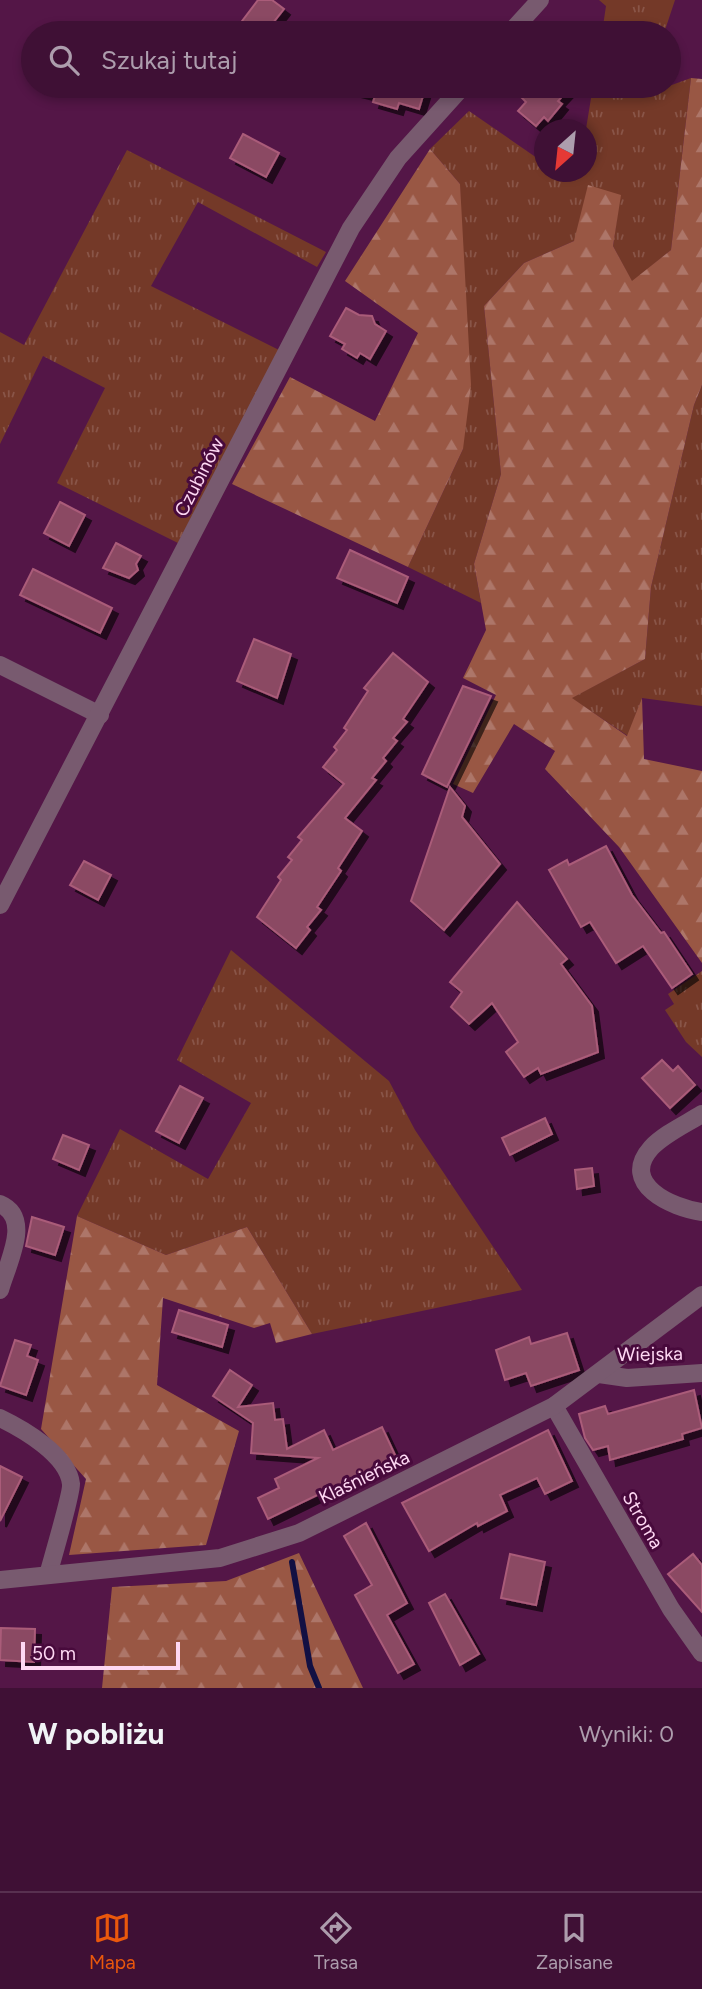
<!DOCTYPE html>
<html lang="pl">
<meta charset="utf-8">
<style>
:root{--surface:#3f1035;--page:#46193d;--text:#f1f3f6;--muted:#ad9dad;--line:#583050;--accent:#ea580c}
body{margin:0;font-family:Figtree,sans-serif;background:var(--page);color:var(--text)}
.compass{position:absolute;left:534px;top:119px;width:63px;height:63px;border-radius:50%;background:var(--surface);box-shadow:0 4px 10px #0003;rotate:207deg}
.scale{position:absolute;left:21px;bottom:18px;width:159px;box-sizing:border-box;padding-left:7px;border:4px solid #fed8f3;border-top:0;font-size:19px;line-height:24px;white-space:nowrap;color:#fed8f3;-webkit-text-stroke:5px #480a3c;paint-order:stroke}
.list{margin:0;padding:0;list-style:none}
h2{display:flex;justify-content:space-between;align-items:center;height:91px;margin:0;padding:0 28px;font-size:30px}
h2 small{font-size:23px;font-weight:400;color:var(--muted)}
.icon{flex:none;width:38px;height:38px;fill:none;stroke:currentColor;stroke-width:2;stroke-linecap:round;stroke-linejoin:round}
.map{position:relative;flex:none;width:702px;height:1688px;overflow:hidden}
.search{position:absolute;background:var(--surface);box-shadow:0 4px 10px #0003;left:21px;right:21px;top:21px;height:77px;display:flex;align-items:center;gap:18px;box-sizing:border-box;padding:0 24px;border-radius:38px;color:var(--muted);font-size:26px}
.sheet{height:203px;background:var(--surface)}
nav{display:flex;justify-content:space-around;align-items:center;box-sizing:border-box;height:98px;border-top:2px solid var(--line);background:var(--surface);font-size:19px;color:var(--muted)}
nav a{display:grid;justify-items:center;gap:4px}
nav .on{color:var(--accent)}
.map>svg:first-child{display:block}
.grass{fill:url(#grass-tufts)}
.forest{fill:url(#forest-firs)}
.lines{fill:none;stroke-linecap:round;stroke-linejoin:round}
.stream{stroke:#121043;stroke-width:6}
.building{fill:#8b4a63;stroke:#aa5b79;stroke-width:2;filter:url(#shadow)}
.minor{stroke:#785a6f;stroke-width:18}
.tertiary{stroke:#785a6f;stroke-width:18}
.labels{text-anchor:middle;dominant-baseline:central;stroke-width:6;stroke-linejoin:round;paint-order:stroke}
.street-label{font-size:19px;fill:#fed8f3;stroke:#480a3c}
</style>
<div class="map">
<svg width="702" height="1688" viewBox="0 0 702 1688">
<defs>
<pattern id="grass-tufts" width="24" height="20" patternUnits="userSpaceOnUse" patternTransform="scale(1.75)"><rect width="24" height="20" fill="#743928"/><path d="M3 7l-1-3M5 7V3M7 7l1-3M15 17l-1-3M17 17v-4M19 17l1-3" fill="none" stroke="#895548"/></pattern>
<pattern id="forest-firs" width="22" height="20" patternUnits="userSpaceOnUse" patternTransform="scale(1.75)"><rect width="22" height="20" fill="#995744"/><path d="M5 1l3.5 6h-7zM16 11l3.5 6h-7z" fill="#ad7669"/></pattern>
<filter id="shadow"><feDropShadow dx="6" dy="6" stdDeviation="0" flood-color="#0009"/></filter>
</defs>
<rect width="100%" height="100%" fill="#541647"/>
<!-- grass -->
<g class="grass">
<path d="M 599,0 L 675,0 L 664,33 L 602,33 L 606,6 Z"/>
<path d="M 691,78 L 671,250 L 632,282 L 613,246 L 620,195 L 574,241 L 524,263 L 484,306 L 501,474 L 474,564 L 481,603 L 408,567 L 463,449 L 460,184 L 430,149 L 469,111 L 537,158 L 544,155 L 544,172 L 586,172 L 586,129 L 593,86 L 647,86 L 647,88 L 669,86 Z"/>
<path d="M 127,150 L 326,252 L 317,267 L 198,202 L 151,286 L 279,350 L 178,543 L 57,483 L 105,388 L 43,356 L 0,444 L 0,332 L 24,345 Z"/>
<path d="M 702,385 L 702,706 L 642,698 L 628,736 L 571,698 L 645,659 L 651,587 L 694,405 Z"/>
<path d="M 231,950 L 389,1081 L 415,1130 L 522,1290 L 312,1334 L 247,1227 L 166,1255 L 77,1216 L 120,1129 L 208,1179 L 251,1103 L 177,1060 Z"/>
<path d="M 702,971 L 702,1057 L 686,1042 L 665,1010 L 674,1004 L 668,994 Z"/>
</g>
<!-- forest -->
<g class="forest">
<path d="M 691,78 L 702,79 L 702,385 L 694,405 L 651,587 L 645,659 L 572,698 L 627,736 L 642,698 L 644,759 L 702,771 L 702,963 L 619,847 L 545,769 L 555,751 L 514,724 L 473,793 L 453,784 L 496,695 L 463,678 L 486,630 L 474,564 L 501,474 L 484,306 L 524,263 L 574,241 L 588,185 L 621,195 L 613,246 L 632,281 L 671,250 Z"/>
<path d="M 430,149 L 460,184 L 471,385 L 463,449 L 408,567 L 232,484 L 290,377 L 375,421 L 418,333 L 345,281 Z"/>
<path d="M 77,1216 L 166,1255 L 247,1227 L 312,1334 L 276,1343 L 270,1323 L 254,1328 L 163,1298 L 157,1385 L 239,1431 L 206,1545 L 69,1555 L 86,1479 L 41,1429 Z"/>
<path d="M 299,1553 L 363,1688 L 102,1688 L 112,1587 L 226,1581 Z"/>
</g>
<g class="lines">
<!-- stream -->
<path class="stream" d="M 292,1562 L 310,1666 L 319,1688"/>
</g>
<!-- building -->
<g class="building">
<path d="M 258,0 L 272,0 L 284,9 L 265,33 L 233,33 Z"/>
<path d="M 356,86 L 426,86 L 419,109 L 399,103 L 397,109 L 373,102 L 375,96 L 355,91 Z"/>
<path d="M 533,86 L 572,86 L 558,101 L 562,104 L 548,121 L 544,117 L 536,126 L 518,111 L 526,102 L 522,98 Z"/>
<path d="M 243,134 L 279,153 L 266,177 L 230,158 Z"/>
<path d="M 346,308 L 359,315 L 372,316 L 375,324 L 386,331 L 370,359 L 360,353 L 357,358 L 342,349 L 345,344 L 330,336 Z"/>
<path d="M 60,502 L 85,515 L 69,546 L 44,533 Z"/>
<path d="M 116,543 L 141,556 L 136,564 L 138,570 L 129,578 L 103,568 Z"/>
<path d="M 350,550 L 408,577 L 397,603 L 337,578 Z"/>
<path d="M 33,569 L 112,608 L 100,633 L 20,595 Z"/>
<path d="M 254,639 L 291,654 L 277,698 L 237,681 Z"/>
<path d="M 393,653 L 428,682 L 403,719 L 407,722 L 393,738 L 397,741 L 383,758 L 386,761 L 372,778 L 376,780 L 345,818 L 362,831 L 338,868 L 341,871 L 317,907 L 321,910 L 307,927 L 310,930 L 296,948 L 257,917 L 281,880 L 278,877 L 292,860 L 288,857 L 302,840 L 298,837 L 344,784 L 323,767 L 337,750 L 334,747 L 347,730 L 344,728 L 368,691 L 364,688 Z"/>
<path d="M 463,686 L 491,696 L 447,787 L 422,774 Z"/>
<path d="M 450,787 L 465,806 L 462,817 L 500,864 L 444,930 L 411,901 Z"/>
<path d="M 606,846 L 632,895 L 661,933 L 664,932 L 692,974 L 672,988 L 643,946 L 616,963 L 590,922 L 581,927 L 549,870 L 567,860 L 569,865 Z"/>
<path d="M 84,861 L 111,875 L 98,900 L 70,885 Z"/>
<path d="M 517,902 L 567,959 L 561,964 L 592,1006 L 598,1052 L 541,1074 L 538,1068 L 524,1077 L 506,1052 L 518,1042 L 492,1003 L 469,1024 L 451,1007 L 462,992 L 450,982 Z"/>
<path d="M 662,1060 L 673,1071 L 678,1066 L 695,1085 L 670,1108 L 642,1078 Z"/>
<path d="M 180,1086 L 203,1098 L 179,1143 L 156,1131 Z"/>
<path d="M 545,1118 L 552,1134 L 510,1155 L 502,1138 Z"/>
<path d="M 63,1135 L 89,1145 L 79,1170 L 53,1159 Z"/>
<path d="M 592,1168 L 594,1186 L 577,1189 L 575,1170 Z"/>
<path d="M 32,1217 L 64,1227 L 55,1255 L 26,1246 Z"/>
<path d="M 179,1310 L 228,1325 L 222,1347 L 172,1332 Z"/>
<path d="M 567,1333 L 579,1370 L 531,1386 L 526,1373 L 505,1380 L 496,1350 L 529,1337 L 531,1344 Z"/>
<path d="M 15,1340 L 31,1345 L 27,1356 L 38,1360 L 26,1395 L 0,1386 Z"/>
<path d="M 230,1370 L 252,1385 L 238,1407 L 273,1403 L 275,1420 L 283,1419 L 287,1449 L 324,1430 L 333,1450 L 382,1427 L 396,1457 L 268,1519 L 258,1498 L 279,1488 L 275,1479 L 318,1458 L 251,1453 L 253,1423 L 213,1396 Z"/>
<path d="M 694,1390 L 702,1428 L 682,1434 L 683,1439 L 610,1460 L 608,1446 L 593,1450 L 585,1438 L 579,1414 L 605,1406 L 608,1414 Z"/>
<path d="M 548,1430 L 572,1481 L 545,1494 L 537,1478 L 500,1495 L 507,1511 L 478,1526 L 477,1523 L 429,1551 L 402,1503 Z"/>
<path d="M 0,1466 L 22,1477 L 0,1521 Z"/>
<path d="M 366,1523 L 407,1603 L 387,1615 L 414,1664 L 398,1673 L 355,1595 L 372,1585 L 344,1536 Z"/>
<path d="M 510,1554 L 545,1562 L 536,1605 L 501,1598 Z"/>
<path d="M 693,1554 L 702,1565 L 702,1612 L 668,1574 Z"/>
<path d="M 445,1594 L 479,1654 L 460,1665 L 429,1603 Z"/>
<path d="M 1,1628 L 35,1629 L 34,1662 L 0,1660 Z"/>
</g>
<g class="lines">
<!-- minor -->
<g class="minor">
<path d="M 510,33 L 540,0"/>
<path d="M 0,665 L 100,715"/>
<path d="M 0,905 L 351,228 L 398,158 L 463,86"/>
<path d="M 702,1114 C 686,1124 664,1134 651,1148 C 619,1184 672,1208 702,1212"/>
<path d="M 0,1204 C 33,1218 7,1264 0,1290"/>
<path d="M 599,1374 L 627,1378 L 702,1373"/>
<path d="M 554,1406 L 671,1609 L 702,1653"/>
<path d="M 0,1418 C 23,1429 68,1455 71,1484 C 72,1493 52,1560 48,1575"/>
</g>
<!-- tertiary -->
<path class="tertiary" d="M 0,1580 L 220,1558 L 299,1533 L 554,1406 L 702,1295"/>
</g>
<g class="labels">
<!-- street labels -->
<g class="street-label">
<text transform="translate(199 477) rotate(-63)">Czubinów</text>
<text transform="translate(650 1354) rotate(-1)">Wiejska</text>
<text transform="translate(364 1477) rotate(-26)">Klaśnieńska</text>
<text transform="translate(643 1520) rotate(60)">Stroma</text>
</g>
</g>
</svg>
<svg class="compass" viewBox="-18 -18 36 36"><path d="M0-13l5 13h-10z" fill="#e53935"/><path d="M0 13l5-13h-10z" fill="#ad9dad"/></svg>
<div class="scale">50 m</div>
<div class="search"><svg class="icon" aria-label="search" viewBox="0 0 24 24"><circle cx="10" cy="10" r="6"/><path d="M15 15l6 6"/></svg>Szukaj tutaj</div>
</div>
<section class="sheet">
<h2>W pobliżu<small>Wyniki: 0</small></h2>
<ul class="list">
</ul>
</section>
<nav>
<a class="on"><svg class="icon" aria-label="map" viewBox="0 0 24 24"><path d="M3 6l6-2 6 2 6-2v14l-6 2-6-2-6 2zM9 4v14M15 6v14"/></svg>Mapa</a>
<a><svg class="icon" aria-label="directions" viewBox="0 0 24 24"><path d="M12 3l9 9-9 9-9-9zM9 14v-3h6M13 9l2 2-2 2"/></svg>Trasa</a>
<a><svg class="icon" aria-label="saved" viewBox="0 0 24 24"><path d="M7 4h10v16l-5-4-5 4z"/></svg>Zapisane</a>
</nav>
